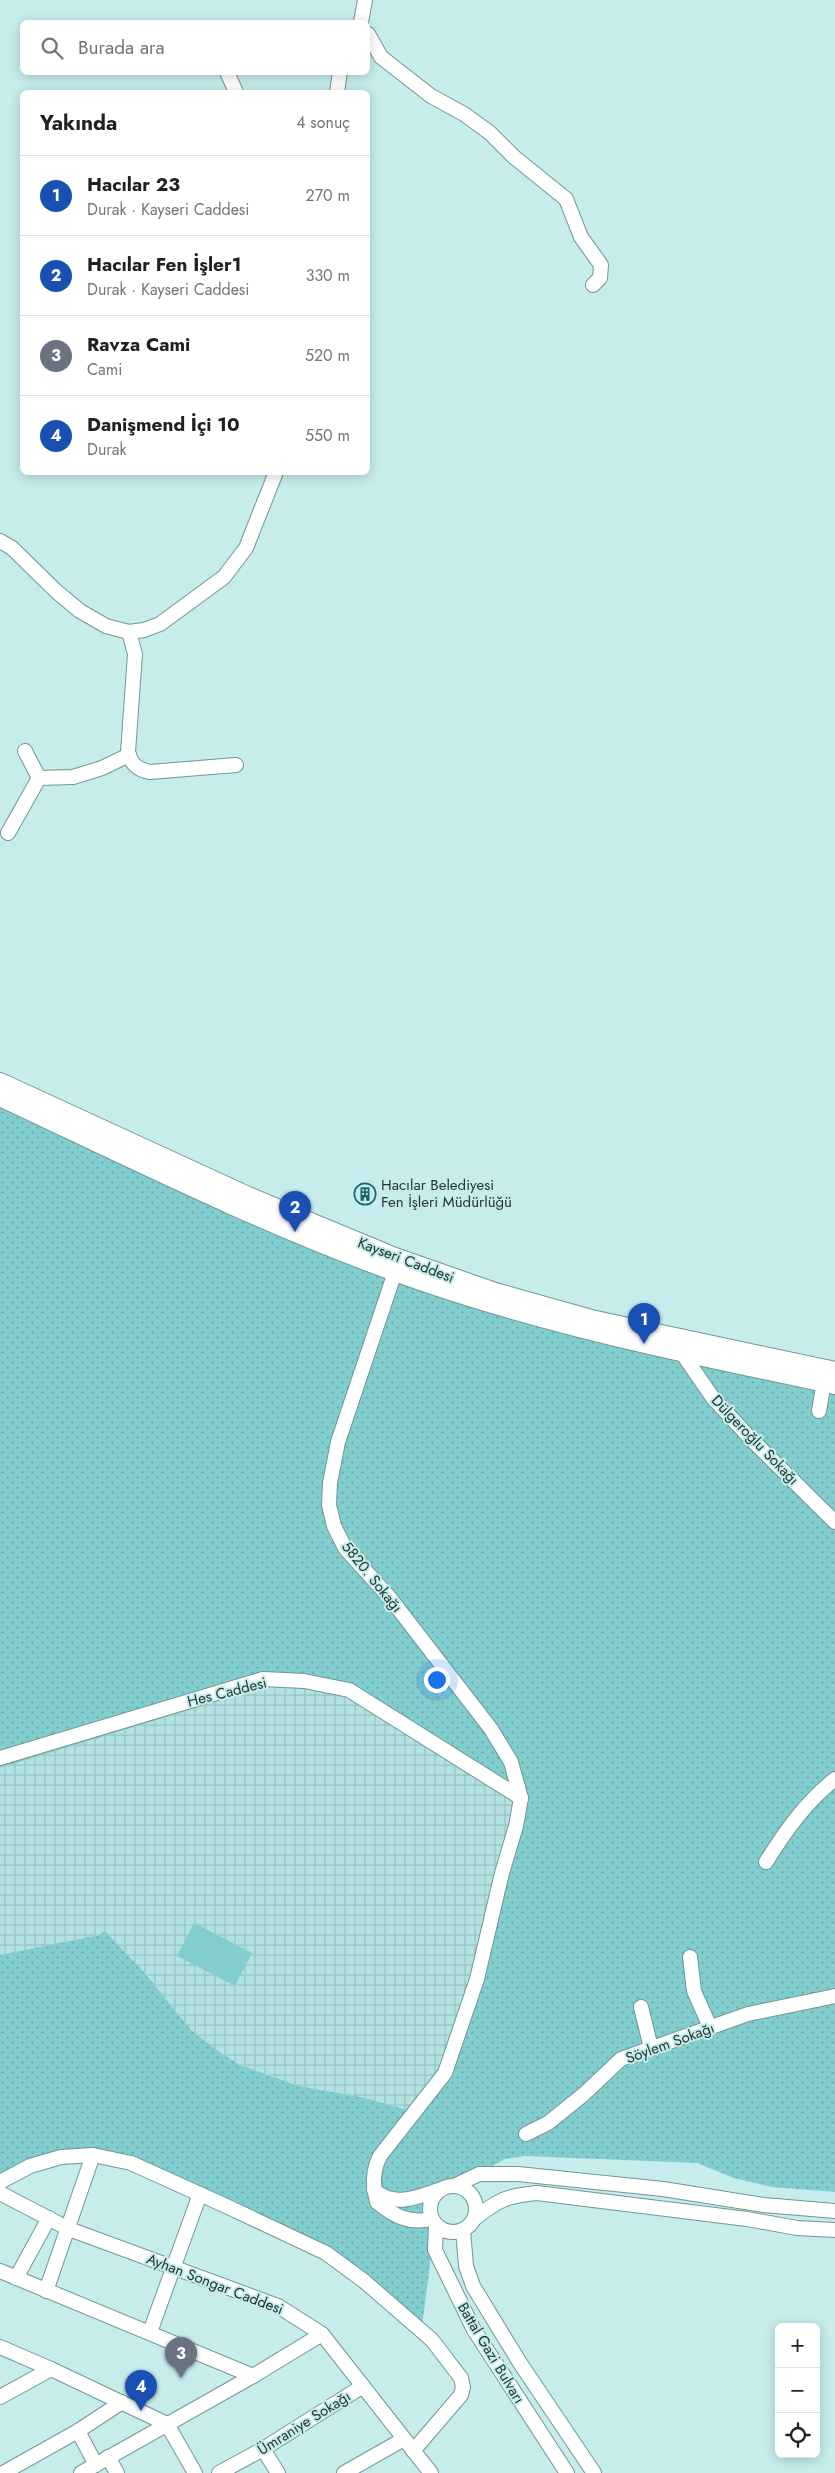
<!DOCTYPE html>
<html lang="tr">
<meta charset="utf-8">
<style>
:root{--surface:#fff;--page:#f2f2f2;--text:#202124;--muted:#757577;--line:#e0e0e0;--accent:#d93025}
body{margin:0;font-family:Jost,sans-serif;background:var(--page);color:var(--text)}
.controls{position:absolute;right:15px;bottom:15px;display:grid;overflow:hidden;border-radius:8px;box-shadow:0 2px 12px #0003}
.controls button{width:45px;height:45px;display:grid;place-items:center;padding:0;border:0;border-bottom:1px solid var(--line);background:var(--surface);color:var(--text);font:25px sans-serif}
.you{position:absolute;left:436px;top:1679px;width:18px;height:18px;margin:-12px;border:4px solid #fff;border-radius:50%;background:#1a73e8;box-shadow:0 0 0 8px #1a73e833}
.badge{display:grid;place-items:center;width:32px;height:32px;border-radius:50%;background:var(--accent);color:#fff;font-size:16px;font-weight:700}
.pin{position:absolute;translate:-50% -41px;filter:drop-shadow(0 1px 2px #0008)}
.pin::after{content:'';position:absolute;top:26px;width:18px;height:15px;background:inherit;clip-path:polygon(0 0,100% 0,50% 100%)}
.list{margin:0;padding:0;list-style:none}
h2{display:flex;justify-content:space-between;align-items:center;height:65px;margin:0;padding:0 20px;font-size:21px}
h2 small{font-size:16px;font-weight:400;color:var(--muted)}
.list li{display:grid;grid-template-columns:32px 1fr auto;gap:15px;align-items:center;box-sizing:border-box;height:80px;padding:0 20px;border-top:1px solid var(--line)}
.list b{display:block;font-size:19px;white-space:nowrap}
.list p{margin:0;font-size:16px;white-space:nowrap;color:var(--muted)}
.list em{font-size:16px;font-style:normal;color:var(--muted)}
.icon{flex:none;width:28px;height:28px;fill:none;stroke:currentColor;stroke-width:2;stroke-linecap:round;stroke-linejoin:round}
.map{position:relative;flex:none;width:835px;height:2473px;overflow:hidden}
.search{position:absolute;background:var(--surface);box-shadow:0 2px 12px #0003;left:20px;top:20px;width:350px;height:55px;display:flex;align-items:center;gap:12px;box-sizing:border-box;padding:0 18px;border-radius:8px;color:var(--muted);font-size:19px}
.panel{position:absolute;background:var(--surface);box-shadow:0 2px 12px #0003;left:20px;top:90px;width:350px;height:385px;border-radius:8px}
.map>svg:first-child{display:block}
.industrial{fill:url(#industrial-grid)}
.grass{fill:url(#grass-dots)}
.pitch{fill:#82cece}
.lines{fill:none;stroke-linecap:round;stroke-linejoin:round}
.minor-casing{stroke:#729695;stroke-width:16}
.major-casing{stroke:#729695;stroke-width:20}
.minor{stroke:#fff;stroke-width:14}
.major{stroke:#fff;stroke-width:18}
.labels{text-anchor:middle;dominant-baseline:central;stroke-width:4;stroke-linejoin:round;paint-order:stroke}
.poi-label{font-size:15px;fill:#263635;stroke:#c6ecec;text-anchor:start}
.street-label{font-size:15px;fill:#263635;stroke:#c6ecec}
</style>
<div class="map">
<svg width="835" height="2473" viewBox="0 0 835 2473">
<defs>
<pattern id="industrial-grid" width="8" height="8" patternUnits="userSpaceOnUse" patternTransform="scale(1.25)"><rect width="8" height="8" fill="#b2e3e2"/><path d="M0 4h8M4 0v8" fill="none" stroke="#99c3c2"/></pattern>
<pattern id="grass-dots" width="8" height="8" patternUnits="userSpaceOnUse" patternTransform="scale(1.25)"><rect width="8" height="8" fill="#82cece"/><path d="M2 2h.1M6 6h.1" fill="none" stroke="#6aa8a8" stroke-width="1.8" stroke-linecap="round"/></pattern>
</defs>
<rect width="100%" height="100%" fill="#c6ecec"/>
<!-- industrial -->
<path class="industrial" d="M 271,1685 L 287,1685 L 345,1694 L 509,1798 L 515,1808 L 480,1948 L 442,2068 L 407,2111 L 361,2097 L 299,2086 L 240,2065 L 210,2047 L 192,2031 L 143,1971 L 105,1931 L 99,1935 L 0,1955 L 0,1768 Z"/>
<!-- grass -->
<path class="grass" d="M 0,1086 L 340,1241 L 835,1378 L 835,2192 L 772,2187 L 734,2178 L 697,2163 L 525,2156 L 505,2159 L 480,2173 L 440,2188 L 422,2326 L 383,2290 L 124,2155 L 15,2167 L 0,2174 L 0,1955 L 99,1935 L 105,1931 L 143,1971 L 192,2031 L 221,2053 L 240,2065 L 299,2086 L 361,2097 L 407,2110 L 442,2068 L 480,1948 L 515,1808 L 509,1798 L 345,1694 L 317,1688 L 271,1685 L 0,1768 Z"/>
<!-- pitch -->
<path class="pitch" d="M 194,1923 L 252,1953 L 235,1986 L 177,1956 Z"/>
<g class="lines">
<!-- minor casing -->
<g class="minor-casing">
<g id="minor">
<path d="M 361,22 L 365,0"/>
<path d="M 368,34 L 381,57 L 431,96 L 464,114 L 490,133 L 514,157 L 566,199 L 581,237 L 601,265 L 600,278 L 593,285"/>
<path d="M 227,72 L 236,92"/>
<path d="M 337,92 L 340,72"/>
<path d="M 0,541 L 12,548 L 57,592 L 80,611 L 106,626 L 129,632 L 144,630 L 160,624 L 224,577 L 246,548 L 276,472"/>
<path d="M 129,632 L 135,654 L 128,752 C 131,764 138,770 150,772 L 236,765"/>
<path d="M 25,751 L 39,778"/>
<path d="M 8,833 L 39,778 L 73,777 L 102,768 L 129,755"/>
<path d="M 395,1272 L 338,1442 L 330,1483 L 329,1505 L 334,1526 L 345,1548 L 390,1598 L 491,1729 L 511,1762 L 521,1798 L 516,1826 L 502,1873 L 477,1979 L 445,2073 L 380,2156 C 372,2172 373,2185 377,2202 C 394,2216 409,2224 431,2219"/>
<path d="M 682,1353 L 713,1398 L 750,1438 L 835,1522"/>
<path d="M 819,1411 L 824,1382"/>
<path d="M 0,1758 L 263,1679 L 304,1681 L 349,1690 L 521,1798"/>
<path d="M 766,1862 C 786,1830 806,1802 835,1779"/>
<path d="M 690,1957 L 694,1991 L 710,2027"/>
<path d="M 641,2007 L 651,2048"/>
<path d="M 526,2134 L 548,2123 L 584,2094 L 621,2059 L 748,2014 L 835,1996"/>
<path d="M 0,2182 L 30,2166 L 61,2157 L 93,2155 L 131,2163 L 224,2205 L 326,2253 L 364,2281 L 432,2340 L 461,2378 L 463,2387 L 461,2395 L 413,2451"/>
<circle cx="453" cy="2209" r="23"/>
<path d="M 454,2186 L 479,2174 L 518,2174 L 663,2189 L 764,2205 L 835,2211"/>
<path d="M 374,2190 C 394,2208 417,2197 439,2190"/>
<path d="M 0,2193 L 69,2229 L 278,2306 L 322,2334 L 431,2473"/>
<path d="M 474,2219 C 498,2200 506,2196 537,2193 L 747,2219 L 797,2228 L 835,2230"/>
<path d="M 436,2225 L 435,2250 L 474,2330 L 567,2473"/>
<path d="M 463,2230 L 466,2266 L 473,2286 L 520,2363 L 594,2473"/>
<path d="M 0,2271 L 253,2376"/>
<path d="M 16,2278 L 49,2218"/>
<path d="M 46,2291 L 93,2155"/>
<path d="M 150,2332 L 200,2194"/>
<path d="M 0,2347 L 51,2369 L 167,2424 L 195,2473"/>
<path d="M 0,2397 L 51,2369"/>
<path d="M 78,2431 L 96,2465"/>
<path d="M 263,2449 L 278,2473"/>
<path d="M 108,2457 L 117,2473"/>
<path d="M 3,2473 L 78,2431 L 122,2402"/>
<path d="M 81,2473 L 253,2376 L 322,2334"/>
<path d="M 219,2473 L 263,2449 L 363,2386"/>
<path d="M 344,2473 L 404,2439"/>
</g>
</g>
<!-- major casing -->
<g class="major-casing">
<g id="major">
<path d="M 0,1082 L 248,1196 L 395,1257 L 495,1292 L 591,1319 L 835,1371"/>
<path d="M 0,1097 C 130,1158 260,1223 395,1272 C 538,1324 687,1354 835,1385"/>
</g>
</g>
<!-- minor -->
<use href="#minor" class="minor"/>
<!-- major -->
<use href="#major" class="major"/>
</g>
<!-- icons -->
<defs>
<g id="building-ring" transform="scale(1.125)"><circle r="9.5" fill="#c6ecec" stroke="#1a6868" stroke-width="1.5"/><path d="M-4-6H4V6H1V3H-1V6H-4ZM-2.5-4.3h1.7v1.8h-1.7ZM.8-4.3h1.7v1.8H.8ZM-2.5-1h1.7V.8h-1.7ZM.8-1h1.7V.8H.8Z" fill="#1a6868"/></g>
</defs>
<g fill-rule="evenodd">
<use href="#building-ring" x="365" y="1194"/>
</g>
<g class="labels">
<!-- poi labels -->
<g class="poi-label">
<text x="381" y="1185">Hacılar Belediyesi<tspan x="381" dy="17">Fen İşleri Müdürlüğü</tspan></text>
</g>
<!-- street labels -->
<g class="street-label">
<text transform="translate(406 1260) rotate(21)">Kayseri Caddesi</text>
<text transform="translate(755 1440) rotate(46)">Dülgeroğlu Sokağı</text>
<text transform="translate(372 1577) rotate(51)">5820. Sokağı</text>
<text transform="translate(227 1692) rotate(-14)">Hes Caddesi</text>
<text transform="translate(670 2043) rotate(-20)">Söylem Sokağı</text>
<text transform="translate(215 2284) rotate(21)">Ayhan Songar Caddesi</text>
<text transform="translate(491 2353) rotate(59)">Battal Gazi Bulvarı</text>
<text transform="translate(304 2423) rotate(-32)">Ümraniye Sokağı</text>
</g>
</g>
</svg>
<div class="controls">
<button>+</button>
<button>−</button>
<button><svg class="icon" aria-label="locate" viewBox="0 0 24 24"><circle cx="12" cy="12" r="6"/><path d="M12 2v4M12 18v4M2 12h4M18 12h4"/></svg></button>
</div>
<div class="you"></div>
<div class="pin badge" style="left:644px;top:1344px;background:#1a4fb4">1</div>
<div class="pin badge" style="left:295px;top:1232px;background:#1a4fb4">2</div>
<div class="pin badge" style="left:181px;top:2378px;background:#6b7280">3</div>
<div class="pin badge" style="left:141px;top:2411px;background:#1a4fb4">4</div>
<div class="search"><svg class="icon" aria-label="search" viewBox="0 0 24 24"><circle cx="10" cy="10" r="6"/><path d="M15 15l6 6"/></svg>Burada ara</div>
<section class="panel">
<h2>Yakında<small>4 sonuç</small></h2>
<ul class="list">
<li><span class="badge" style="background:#1a4fb4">1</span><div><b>Hacılar 23</b><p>Durak · Kayseri Caddesi</p></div><em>270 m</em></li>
<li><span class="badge" style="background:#1a4fb4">2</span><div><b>Hacılar Fen İşler1</b><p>Durak · Kayseri Caddesi</p></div><em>330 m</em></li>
<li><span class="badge" style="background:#6b7280">3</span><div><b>Ravza Cami</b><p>Cami</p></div><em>520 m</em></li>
<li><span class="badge" style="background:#1a4fb4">4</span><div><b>Danişmend İçi 10</b><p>Durak</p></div><em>550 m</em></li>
</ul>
</section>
</div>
